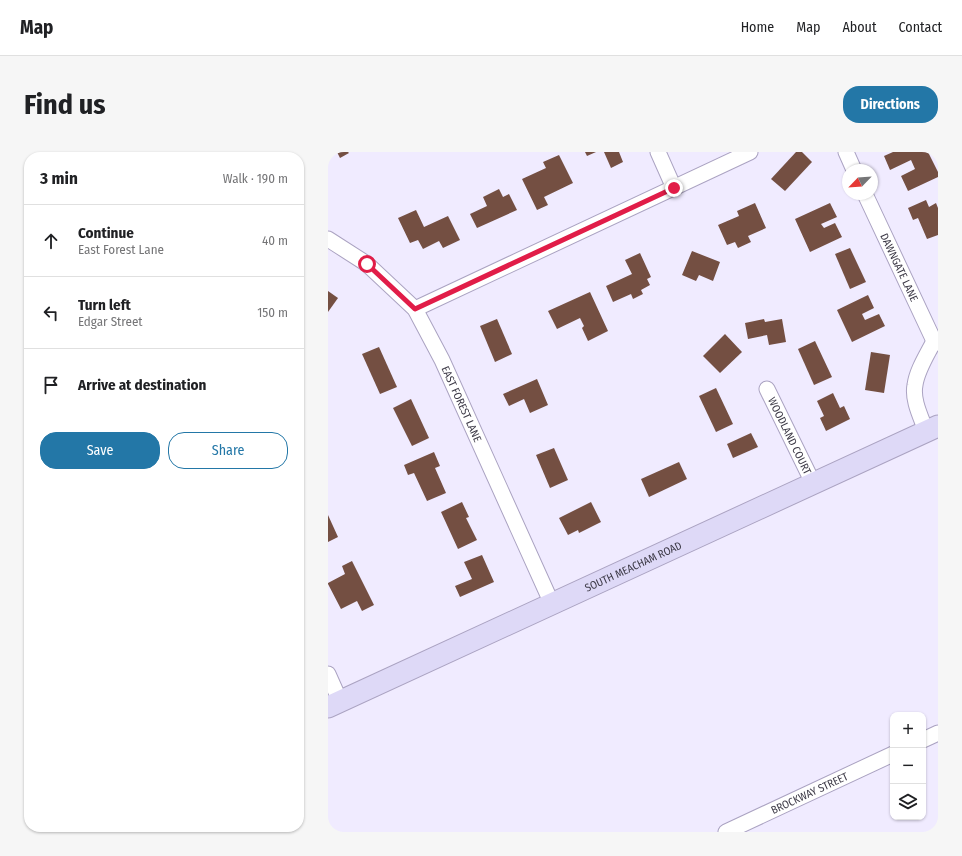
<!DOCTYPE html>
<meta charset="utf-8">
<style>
:root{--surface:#fff;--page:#f6f6f6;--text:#202124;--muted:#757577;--line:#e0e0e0;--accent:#2377a7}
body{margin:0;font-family:"Fira Sans Condensed",sans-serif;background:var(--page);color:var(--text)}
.controls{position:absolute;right:12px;bottom:12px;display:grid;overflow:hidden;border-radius:8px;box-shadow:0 1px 3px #0004}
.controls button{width:36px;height:36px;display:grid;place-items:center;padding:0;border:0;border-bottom:1px solid var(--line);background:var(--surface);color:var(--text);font:20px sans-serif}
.compass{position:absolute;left:514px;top:12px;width:36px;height:36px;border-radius:50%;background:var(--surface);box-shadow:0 1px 3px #0004;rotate:245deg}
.stop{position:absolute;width:12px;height:12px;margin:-9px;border:3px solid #e11d48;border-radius:50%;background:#fff}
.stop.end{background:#e11d48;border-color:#fff;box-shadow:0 1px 4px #0008}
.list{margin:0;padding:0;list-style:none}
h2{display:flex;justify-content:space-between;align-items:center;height:52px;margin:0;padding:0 16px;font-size:17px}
h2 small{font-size:13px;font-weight:400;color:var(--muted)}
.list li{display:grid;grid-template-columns:26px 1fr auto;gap:12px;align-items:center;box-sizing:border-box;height:72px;padding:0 16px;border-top:1px solid var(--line)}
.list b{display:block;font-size:15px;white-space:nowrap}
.list p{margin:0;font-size:13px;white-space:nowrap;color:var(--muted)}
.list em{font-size:13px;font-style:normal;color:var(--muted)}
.actions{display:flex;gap:8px;padding:12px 16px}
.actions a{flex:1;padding:9px 0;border:1px solid var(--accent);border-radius:16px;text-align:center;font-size:14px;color:var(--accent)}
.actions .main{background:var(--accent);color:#fff}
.icon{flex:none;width:22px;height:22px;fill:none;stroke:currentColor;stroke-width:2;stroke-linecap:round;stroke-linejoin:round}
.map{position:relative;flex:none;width:610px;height:680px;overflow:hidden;border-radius:16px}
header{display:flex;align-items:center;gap:24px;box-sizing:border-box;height:56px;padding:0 20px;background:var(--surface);border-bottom:1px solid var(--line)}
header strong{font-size:19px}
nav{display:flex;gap:22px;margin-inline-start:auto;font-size:14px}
.intro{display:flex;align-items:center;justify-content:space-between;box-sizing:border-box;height:96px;padding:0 24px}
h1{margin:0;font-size:28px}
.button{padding:10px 18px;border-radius:16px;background:var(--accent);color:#fff;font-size:14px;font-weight:700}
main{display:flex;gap:24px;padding:0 24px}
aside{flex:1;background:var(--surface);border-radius:16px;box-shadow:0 1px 3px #0004}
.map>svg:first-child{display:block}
.building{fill:#744f42}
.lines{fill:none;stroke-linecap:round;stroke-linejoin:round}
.minor-casing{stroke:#aba3c2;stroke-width:17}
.secondary-casing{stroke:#aba3c2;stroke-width:23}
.minor{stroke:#fff;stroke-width:15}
.secondary{stroke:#ded9f7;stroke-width:21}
.route{stroke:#e11d48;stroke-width:5}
.labels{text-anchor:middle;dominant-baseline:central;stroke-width:4;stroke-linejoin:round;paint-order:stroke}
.street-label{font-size:11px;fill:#3d3a47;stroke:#fff}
</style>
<header>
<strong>Map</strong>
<nav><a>Home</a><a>Map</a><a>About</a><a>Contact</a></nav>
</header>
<div class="intro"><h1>Find us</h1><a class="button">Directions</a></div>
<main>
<aside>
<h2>3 min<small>Walk · 190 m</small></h2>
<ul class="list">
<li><svg class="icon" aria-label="ahead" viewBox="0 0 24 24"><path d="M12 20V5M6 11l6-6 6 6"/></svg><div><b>Continue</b><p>East Forest Lane</p></div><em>40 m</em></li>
<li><svg class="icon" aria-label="left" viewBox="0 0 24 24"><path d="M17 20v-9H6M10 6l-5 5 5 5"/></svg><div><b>Turn left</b><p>Edgar Street</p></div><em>150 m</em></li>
<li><svg class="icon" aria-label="arrive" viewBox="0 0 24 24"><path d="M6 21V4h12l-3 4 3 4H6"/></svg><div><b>Arrive at destination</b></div></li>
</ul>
<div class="actions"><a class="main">Save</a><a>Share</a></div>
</aside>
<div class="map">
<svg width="610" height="680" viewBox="0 0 610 680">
<rect width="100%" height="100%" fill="#f0ebff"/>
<!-- building -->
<g class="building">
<path d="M 9,0 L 20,0 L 21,1 L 12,6 Z"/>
<path d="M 257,0 L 268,0 L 259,4 Z"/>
<path d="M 276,0 L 291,0 L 295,10 L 283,16 Z"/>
<path d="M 468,0 L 474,0 L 484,10 L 457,39 L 443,27 Z"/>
<path d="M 565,0 L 600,0 L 610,20 L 610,25 L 580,39 L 573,24 L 587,17 L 583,8 L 562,18 L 556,4 Z"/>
<path d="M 231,3 L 245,31 L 216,45 L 220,53 L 209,58 L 194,27 L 218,16 L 215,10 Z"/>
<path d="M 171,37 L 175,45 L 181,42 L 189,58 L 149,76 L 142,62 L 159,54 L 155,45 Z"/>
<path d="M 598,48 L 601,55 L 608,51 L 610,56 L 610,83 L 599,87 L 590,66 L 585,68 L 580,56 Z"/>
<path d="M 427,51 L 438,76 L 420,84 L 423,90 L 410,96 L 407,90 L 399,93 L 390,73 L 411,64 L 409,59 Z"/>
<path d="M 502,51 L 509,65 L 493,72 L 496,76 L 507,71 L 514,85 L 482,100 L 467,67 Z"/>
<path d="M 88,58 L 96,75 L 120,64 L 132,88 L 115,96 L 111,89 L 95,97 L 90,88 L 82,91 L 70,66 Z"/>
<path d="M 522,96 L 538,130 L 522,137 L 507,102 Z"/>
<path d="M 364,99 L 392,110 L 385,129 L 371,123 L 368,129 L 354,123 Z"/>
<path d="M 312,101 L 323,125 L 319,127 L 322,133 L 313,138 L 315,142 L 305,147 L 303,142 L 285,150 L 278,134 L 304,122 L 297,108 Z"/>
<path d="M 0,139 L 10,146 L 0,160 Z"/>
<path d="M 262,140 L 280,179 L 260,189 L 254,176 L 256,174 L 252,166 L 229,177 L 220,159 Z"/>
<path d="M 540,143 L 546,156 L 534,162 L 537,168 L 551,162 L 557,174 L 524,190 L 509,158 Z"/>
<path d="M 169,167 L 184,202 L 167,210 L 152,174 Z"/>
<path d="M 436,167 L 437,170 L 454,167 L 458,190 L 441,193 L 439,183 L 420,187 L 417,171 Z"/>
<path d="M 397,182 L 414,200 L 392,221 L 375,204 Z"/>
<path d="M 487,189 L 504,225 L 486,233 L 470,197 Z"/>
<path d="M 51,195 L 69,235 L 52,242 L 34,202 Z"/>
<path d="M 543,200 L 562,203 L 556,241 L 537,238 Z"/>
<path d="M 209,227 L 220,253 L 202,261 L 196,247 L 181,254 L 175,242 Z"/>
<path d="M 388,236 L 405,272 L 388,280 L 371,244 Z"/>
<path d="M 505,241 L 512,256 L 516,254 L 522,267 L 498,279 L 492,266 L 496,264 L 489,249 Z"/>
<path d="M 83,247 L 101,286 L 84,294 L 65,256 Z"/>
<path d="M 423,281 L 430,295 L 405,306 L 399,292 Z"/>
<path d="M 226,296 L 240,328 L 222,336 L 208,303 Z"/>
<path d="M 106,300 L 112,314 L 107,316 L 118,341 L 99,349 L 86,321 L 80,323 L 76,313 Z"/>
<path d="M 351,310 L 359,327 L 321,345 L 313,327 Z"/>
<path d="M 134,350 L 141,365 L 138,366 L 149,388 L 130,397 L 113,360 Z"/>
<path d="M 263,350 L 273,370 L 251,381 L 250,378 L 240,383 L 231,366 Z"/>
<path d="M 0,363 L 10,385 L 0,390 Z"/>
<path d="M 154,403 L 166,430 L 132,445 L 127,434 L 144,427 L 136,410 Z"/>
<path d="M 24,409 L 46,453 L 34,459 L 29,449 L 13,457 L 0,432 L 0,431 L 17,422 L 14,414 Z"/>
</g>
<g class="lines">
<!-- minor casing -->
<g class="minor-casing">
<g id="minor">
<path d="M 330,0 L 346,36"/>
<path d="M 518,0 L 526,18"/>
<path id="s1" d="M 537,42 L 606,189 L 610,191"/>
<path id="s2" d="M 0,87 L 39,112 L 87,157 L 114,208 L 224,452"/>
<path d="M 87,157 L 422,0"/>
<path id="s3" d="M 439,237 L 485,331"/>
<path d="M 598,279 C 593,265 584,248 587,233 C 589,218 599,203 606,189"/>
<path d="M 0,522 L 12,549"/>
<path d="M 595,588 L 610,581"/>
<path id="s4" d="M 398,680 L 565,602"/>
</g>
</g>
<!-- secondary casing -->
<g class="secondary-casing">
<g id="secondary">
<path id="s5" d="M 0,555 L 610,274"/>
</g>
</g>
<!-- minor -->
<use href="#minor" class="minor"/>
<!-- secondary -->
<use href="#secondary" class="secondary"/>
</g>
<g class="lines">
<!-- route -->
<path class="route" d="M 39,112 L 87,157 L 346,36"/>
</g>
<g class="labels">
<!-- street labels -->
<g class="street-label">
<text stroke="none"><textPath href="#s1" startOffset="81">DAWNGATE LANE</textPath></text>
<text stroke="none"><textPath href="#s2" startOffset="218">EAST FOREST LANE</textPath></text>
<text stroke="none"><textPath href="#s3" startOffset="52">WOODLAND COURT</textPath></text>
<text stroke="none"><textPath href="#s5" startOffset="336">SOUTH MEACHAM ROAD</textPath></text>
<text stroke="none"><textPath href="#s4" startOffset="92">BROCKWAY STREET</textPath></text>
</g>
</g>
</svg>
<div class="controls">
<button>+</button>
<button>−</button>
<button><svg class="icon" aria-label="layers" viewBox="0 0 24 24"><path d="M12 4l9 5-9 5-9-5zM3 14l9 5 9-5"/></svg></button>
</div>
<svg class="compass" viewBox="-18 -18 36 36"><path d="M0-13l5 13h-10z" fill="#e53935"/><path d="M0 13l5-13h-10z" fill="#757577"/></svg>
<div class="stop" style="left:39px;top:112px"></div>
<div class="stop end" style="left:346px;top:36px"></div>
</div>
</main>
